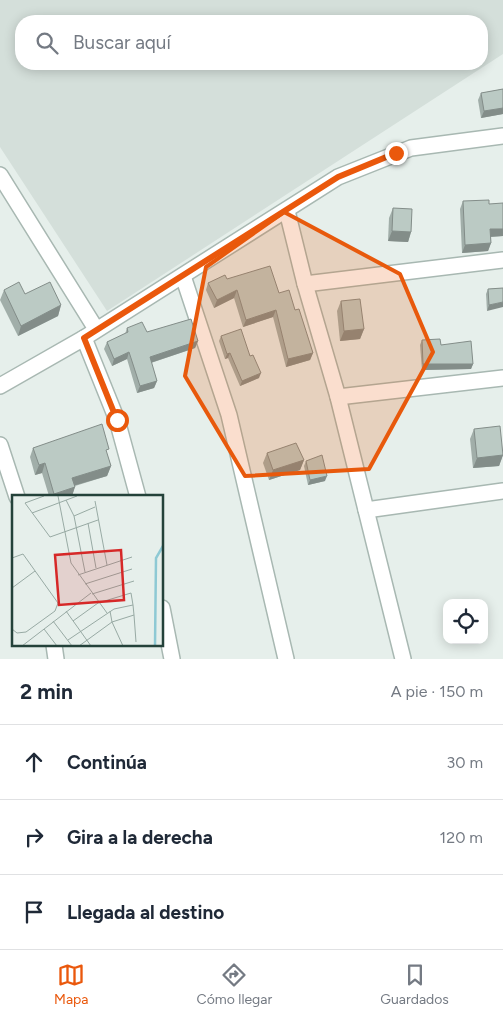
<!DOCTYPE html>
<html lang="es">
<meta charset="utf-8">
<style>
:root{--surface:#fff;--page:#f6f6f7;--text:#1f2937;--muted:#747a83;--line:#e0e1e3;--accent:#ea580c}
body{margin:0;font-family:Figtree,sans-serif;background:var(--page);color:var(--text)}
.controls{position:absolute;right:15px;bottom:15px;display:grid;overflow:hidden;border-radius:10px;box-shadow:0 2px 12px #0003}
.controls button{width:45px;height:45px;display:grid;place-items:center;padding:0;border:0;border-bottom:1px solid var(--line);background:var(--surface);color:var(--text);font:25px sans-serif}
.stop{position:absolute;width:15px;height:15px;margin:-11px;border:4px solid #ea580c;border-radius:50%;background:#fff}
.stop.end{background:#ea580c;border-color:#fff;box-shadow:0 1px 5px #0008}
.list{margin:0;padding:0;list-style:none}
h2{display:flex;justify-content:space-between;align-items:center;height:65px;margin:0;padding:0 20px;font-size:21px}
h2 small{font-size:16px;font-weight:400;color:var(--muted)}
.list li{display:grid;grid-template-columns:32px 1fr auto;gap:15px;align-items:center;box-sizing:border-box;height:75px;padding:0 20px;border-top:1px solid var(--line)}
.list b{display:block;font-size:19px;white-space:nowrap}
.list em{font-size:16px;font-style:normal;color:var(--muted)}
.icon{flex:none;width:28px;height:28px;fill:none;stroke:currentColor;stroke-width:2;stroke-linecap:round;stroke-linejoin:round}
.map{position:relative;flex:none;width:503px;height:659px;overflow:hidden}
.search{position:absolute;background:var(--surface);box-shadow:0 2px 12px #0003;left:15px;right:15px;top:15px;height:55px;display:flex;align-items:center;gap:12px;box-sizing:border-box;padding:0 18px;border-radius:20px;color:var(--muted);font-size:19px}
.sheet{height:290px;background:var(--surface)}
nav{display:flex;justify-content:space-around;align-items:center;box-sizing:border-box;height:70px;border-top:1px solid var(--line);background:var(--surface);font-size:14px;color:var(--muted)}
nav a{display:grid;justify-items:center;gap:2px}
nav .on{color:var(--accent)}
.map>svg:first-child{display:block}
.built{fill:#d4dfda;fill-rule:evenodd}
.lines{fill:none;stroke-linecap:round;stroke-linejoin:round}
.minor-casing{stroke:#a8b8b2;stroke-width:18}
.minor{stroke:#fff;stroke-width:15}
.wall{fill:#a1aea9}
.shaded-wall{fill:#838d89}
.building{fill:#bbcac4;stroke:#838d89}
.route{stroke:#ea580c;stroke-width:6}
.marked{fill:#e8590c;fill-opacity:0.2;stroke:#e8590c;stroke-width:4;stroke-linejoin:round}
.inset-river{fill:none;stroke:#8ec9d4;stroke-width:2.5}
.inset-road{fill:none;stroke:#98aaa4;stroke-width:1}
.view{fill:#d62828;fill-opacity:0.15;stroke:#d62828;stroke-width:2.5}
.inset-edge{fill:none;stroke:#24423a;stroke-width:2.5}
</style>
<div class="map">
<svg width="503" height="659" viewBox="0 0 503 659">
<rect width="100%" height="100%" fill="#e6efeb"/>
<!-- built -->
<path class="built" d="M 0,0 L 503,0 L 503,54 L 107,311 L 0,147 ZM 21,21 L 482,21 L 482,64 L 21,64 Z"/>
<g class="lines">
<!-- minor casing -->
<g class="minor-casing">
<g id="minor">
<path d="M 0,175 L 96,329"/>
<path d="M 287,211 L 305,284 L 338,397 L 403,659"/>
<path d="M 183,276 L 229,415 L 286,659"/>
<path d="M 305,284 L 503,260"/>
<path d="M 84,338 L 117,420 L 138,497"/>
<path d="M 0,386 L 84,338 L 338,177 L 411,148 L 503,136"/>
<path d="M 338,397 L 503,378"/>
<path d="M 0,445 L 17,497"/>
<path d="M 366,510 L 503,491"/>
<path d="M 162,608 L 172,659"/>
<path d="M 54,645 L 56,659"/>
</g>
</g>
<!-- minor -->
<use href="#minor" class="minor"/>
</g>
<!-- wall -->
<g class="wall">
<path d="M 503,89 L 503,114 L 481,118 L 478,100 L 481,93 Z"/>
<path d="M 463,201 L 489,204 L 503,236 L 491,237 L 491,243 L 488,251 L 462,253 L 460,209 Z"/>
<path d="M 393,208 L 411,232 L 408,242 L 388,241 L 389,218 Z"/>
<path d="M 227,279 L 279,293 L 295,310 L 313,353 L 310,360 L 286,367 L 273,317 L 243,327 L 234,298 L 214,308 L 206,290 L 208,283 Z"/>
<path d="M 503,288 L 487,311 L 486,294 L 488,289 Z"/>
<path d="M 4,290 L 25,294 L 61,305 L 58,316 L 18,336 L 0,300 Z"/>
<path d="M 341,301 L 364,329 L 360,339 L 340,341 L 337,311 Z"/>
<path d="M 127,328 L 147,332 L 198,341 L 195,348 L 151,363 L 157,381 L 154,388 L 137,393 L 127,359 L 112,366 L 104,349 L 107,342 L 125,334 Z"/>
<path d="M 221,336 L 250,356 L 259,378 L 240,386 L 228,358 L 225,359 L 219,341 Z"/>
<path d="M 422,340 L 441,345 L 473,364 L 471,369 L 422,370 L 420,345 Z"/>
<path d="M 474,429 L 503,455 L 499,466 L 473,468 L 470,439 Z"/>
<path d="M 33,448 L 107,454 L 111,466 L 107,476 L 75,486 L 72,496 L 49,496 L 42,473 L 35,475 L 30,457 Z"/>
<path d="M 267,453 L 304,460 L 300,470 L 269,480 L 263,463 Z"/>
<path d="M 306,461 L 325,481 L 308,485 L 304,466 Z"/>
</g>
<!-- shaded-wall -->
<g class="shaded-wall">
<path d="M 503,108 L 503,114 L 481,118 L 484,111 Z"/>
<path d="M 490,229 L 503,229 L 503,236 L 487,237 Z"/>
<path d="M 392,231 L 411,232 L 408,242 L 388,241 Z"/>
<path d="M 491,243 L 488,251 L 462,253 L 465,245 Z"/>
<path d="M 237,290 L 234,298 L 214,308 L 217,300 Z"/>
<path d="M 503,302 L 503,307 L 487,311 L 489,305 Z"/>
<path d="M 61,305 L 58,316 L 18,336 L 21,326 Z"/>
<path d="M 276,310 L 273,317 L 243,327 L 246,320 Z"/>
<path d="M 364,329 L 360,339 L 340,341 L 344,331 Z"/>
<path d="M 198,341 L 195,348 L 147,364 L 150,357 Z"/>
<path d="M 129,352 L 127,359 L 112,366 L 114,359 Z"/>
<path d="M 230,353 L 228,358 L 225,359 L 227,354 Z"/>
<path d="M 313,353 L 310,360 L 286,367 L 288,359 Z"/>
<path d="M 423,364 L 473,364 L 471,369 L 422,370 Z"/>
<path d="M 261,373 L 259,378 L 240,386 L 242,381 Z"/>
<path d="M 157,381 L 154,388 L 137,393 L 140,386 Z"/>
<path d="M 503,455 L 499,466 L 473,468 L 477,458 Z"/>
<path d="M 304,460 L 300,470 L 269,480 L 273,470 Z"/>
<path d="M 45,463 L 42,473 L 35,475 L 39,465 Z"/>
<path d="M 111,466 L 107,476 L 69,487 L 72,478 Z"/>
<path d="M 327,476 L 325,481 L 308,485 L 310,480 Z"/>
<path d="M 75,487 L 72,496 L 53,496 L 54,494 Z"/>
</g>
<!-- building -->
<g class="building">
<path d="M 503,89 L 503,108 L 484,111 L 481,93 Z"/>
<path d="M 489,200 L 489,204 L 503,203 L 503,229 L 490,229 L 491,243 L 465,245 L 463,201 Z"/>
<path d="M 393,208 L 412,209 L 411,232 L 392,231 Z"/>
<path d="M 270,266 L 279,293 L 289,290 L 295,310 L 299,309 L 313,353 L 288,359 L 276,310 L 246,320 L 237,290 L 217,300 L 208,283 L 225,275 L 227,279 Z"/>
<path d="M 19,282 L 25,294 L 50,282 L 61,305 L 21,326 L 4,290 Z"/>
<path d="M 503,288 L 503,302 L 489,305 L 488,289 Z"/>
<path d="M 360,299 L 364,329 L 344,331 L 341,301 Z"/>
<path d="M 191,319 L 198,341 L 150,357 L 157,381 L 140,386 L 129,352 L 114,359 L 107,342 L 128,332 L 127,328 L 142,322 L 147,332 Z"/>
<path d="M 241,329 L 250,356 L 253,355 L 261,373 L 242,381 L 230,353 L 227,354 L 221,336 Z"/>
<path d="M 440,339 L 441,345 L 471,341 L 473,364 L 423,364 L 422,340 Z"/>
<path d="M 102,424 L 109,449 L 106,450 L 111,466 L 72,478 L 75,487 L 54,494 L 45,463 L 39,465 L 33,448 Z"/>
<path d="M 500,426 L 503,455 L 477,458 L 474,429 Z"/>
<path d="M 296,443 L 304,460 L 273,470 L 267,453 Z"/>
<path d="M 322,455 L 327,476 L 310,480 L 306,461 Z"/>
</g>
<g class="lines">
<!-- route -->
<path class="route" d="M 117,420 L 84,338 L 338,177 L 396,153"/>
</g>
<!-- marked area -->
<path class="marked" d="M 284,212 L 400,274 L 433,352 L 369,469 L 245,476 L 185,376 L 206,267 Z"/>
<!-- overview -->
<g transform="translate(12 495)">
<rect width="151" height="151" fill="#e6efeb"/>
<path class="inset-river" d="M 143,151 L 144,63 L 151,51"/>
<path class="inset-road" d="M 32,1 L 13,8 L 38,42 L 86,25M 46,1 L 59,68 L 95,118M 54,5 L 62,21 L 73,77M 83,6 L 95,70M 20,18 L 65,1M 62,21 L 83,12M 76,28 L 84,73M 0,63 L 11,59 L 46,108 L 43,116 L 14,137 L 5,138 L 0,134M 66,80 L 120,62M 73,89 L 120,74M 0,93 L 23,76M 80,99 L 122,86M 54,116 L 79,151M 122,120 L 124,147M 41,126 L 60,151M 32,134 L 45,151M 56,145 L 102,114 L 121,110 L 119,98 L 86,108 L 61,126M 10,151 L 79,98M 67,151 L 100,127 L 98,116M 111,151 L 100,127 L 122,120 L 121,110"/>
<path class="view" d="M 109,55 L 112,105 L 47,110 L 43,60 Z"/>
<rect width="151" height="151" class="inset-edge"/>
</g>
</svg>
<div class="controls">
<button><svg class="icon" aria-label="locate" viewBox="0 0 24 24"><circle cx="12" cy="12" r="6"/><path d="M12 2v4M12 18v4M2 12h4M18 12h4"/></svg></button>
</div>
<div class="stop" style="left:117px;top:420px"></div>
<div class="stop end" style="left:396px;top:153px"></div>
<div class="search"><svg class="icon" aria-label="search" viewBox="0 0 24 24"><circle cx="10" cy="10" r="6"/><path d="M15 15l6 6"/></svg>Buscar aquí</div>
</div>
<section class="sheet">
<h2>2 min<small>A pie · 150 m</small></h2>
<ul class="list">
<li><svg class="icon" aria-label="ahead" viewBox="0 0 24 24"><path d="M12 20V5M6 11l6-6 6 6"/></svg><div><b>Continúa</b></div><em>30 m</em></li>
<li><svg class="icon" aria-label="right" viewBox="0 0 24 24"><path d="M7 20v-9h11M14 6l5 5-5 5"/></svg><div><b>Gira a la derecha</b></div><em>120 m</em></li>
<li><svg class="icon" aria-label="arrive" viewBox="0 0 24 24"><path d="M6 21V4h12l-3 4 3 4H6"/></svg><div><b>Llegada al destino</b></div></li>
</ul>
</section>
<nav>
<a class="on"><svg class="icon" aria-label="map" viewBox="0 0 24 24"><path d="M3 6l6-2 6 2 6-2v14l-6 2-6-2-6 2zM9 4v14M15 6v14"/></svg>Mapa</a>
<a><svg class="icon" aria-label="directions" viewBox="0 0 24 24"><path d="M12 3l9 9-9 9-9-9zM9 14v-3h6M13 9l2 2-2 2"/></svg>Cómo llegar</a>
<a><svg class="icon" aria-label="saved" viewBox="0 0 24 24"><path d="M7 4h10v16l-5-4-5 4z"/></svg>Guardados</a>
</nav>
